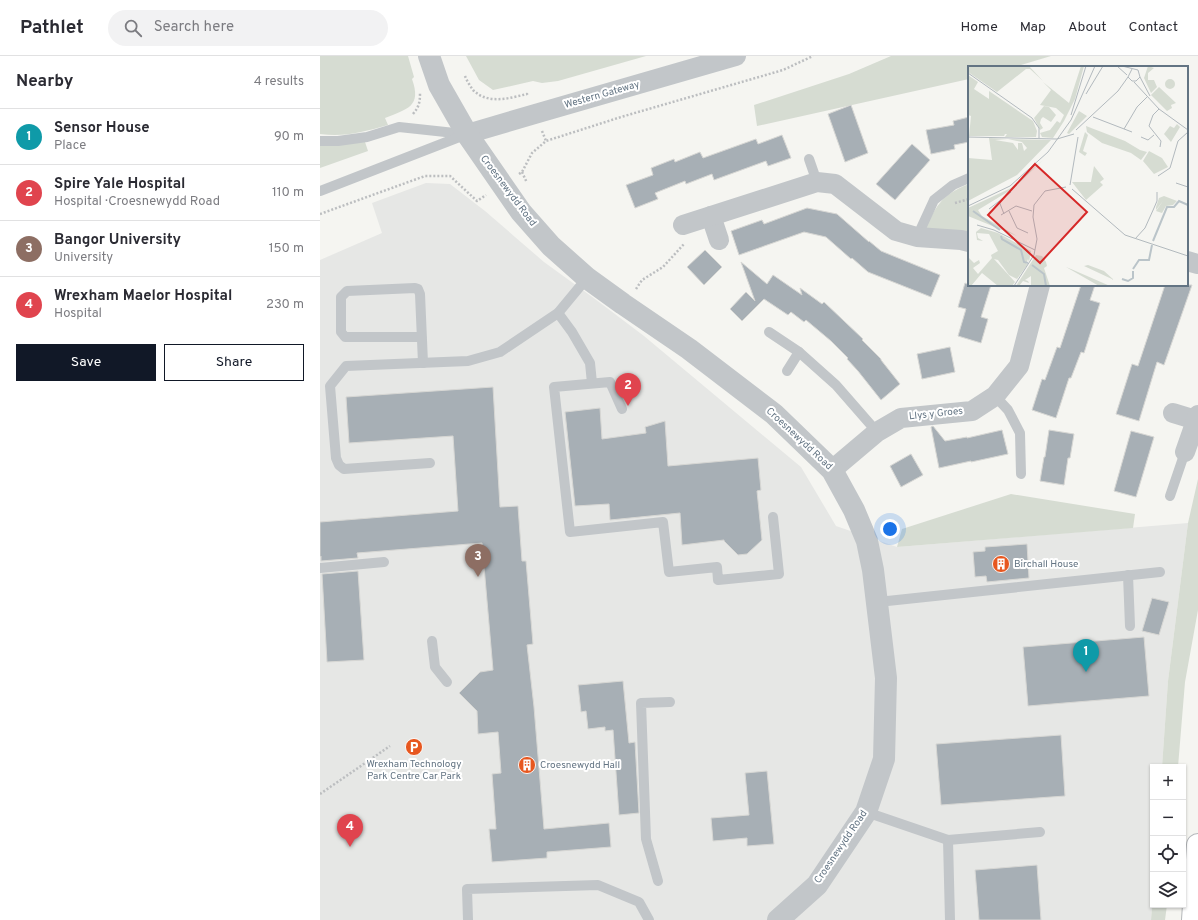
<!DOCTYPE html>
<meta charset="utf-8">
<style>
:root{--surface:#fff;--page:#f2f2f3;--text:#2b2b33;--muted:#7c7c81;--line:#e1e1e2;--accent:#111827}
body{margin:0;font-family:Overpass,sans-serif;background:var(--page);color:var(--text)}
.controls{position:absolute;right:12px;bottom:12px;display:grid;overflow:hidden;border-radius:0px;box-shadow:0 1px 3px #0004}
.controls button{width:36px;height:36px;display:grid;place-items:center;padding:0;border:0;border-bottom:1px solid var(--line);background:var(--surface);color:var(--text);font:20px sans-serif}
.you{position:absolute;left:570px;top:473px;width:14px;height:14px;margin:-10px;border:3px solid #fff;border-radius:50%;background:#1a73e8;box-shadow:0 0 0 6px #1a73e833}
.badge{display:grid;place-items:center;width:26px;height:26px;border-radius:50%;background:var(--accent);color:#fff;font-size:13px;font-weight:700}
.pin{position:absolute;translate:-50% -33px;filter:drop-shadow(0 1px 2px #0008)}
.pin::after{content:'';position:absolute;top:21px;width:14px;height:12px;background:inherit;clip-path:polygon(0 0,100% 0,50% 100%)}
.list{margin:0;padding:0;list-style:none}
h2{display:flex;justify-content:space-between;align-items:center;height:52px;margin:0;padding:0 16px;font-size:17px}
h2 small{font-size:13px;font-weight:400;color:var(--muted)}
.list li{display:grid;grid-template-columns:26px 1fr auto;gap:12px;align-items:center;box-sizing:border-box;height:56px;padding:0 16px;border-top:1px solid var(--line)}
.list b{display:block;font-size:15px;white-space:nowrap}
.list p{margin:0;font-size:13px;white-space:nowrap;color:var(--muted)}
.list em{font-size:13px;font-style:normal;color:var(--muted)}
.actions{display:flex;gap:8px;padding:12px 16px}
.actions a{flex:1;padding:9px 0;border:1px solid var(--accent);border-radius:0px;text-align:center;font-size:14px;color:var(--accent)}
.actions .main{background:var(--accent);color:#fff}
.icon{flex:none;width:22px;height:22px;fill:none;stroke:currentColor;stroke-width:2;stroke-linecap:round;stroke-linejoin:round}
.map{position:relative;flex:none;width:878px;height:864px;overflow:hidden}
header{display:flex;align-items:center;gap:24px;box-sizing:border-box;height:56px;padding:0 20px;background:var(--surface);border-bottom:1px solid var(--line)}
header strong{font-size:19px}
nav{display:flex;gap:22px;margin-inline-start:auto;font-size:14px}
.search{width:280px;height:36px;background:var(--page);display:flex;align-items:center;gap:10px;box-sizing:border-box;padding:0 14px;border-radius:22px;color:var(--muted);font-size:15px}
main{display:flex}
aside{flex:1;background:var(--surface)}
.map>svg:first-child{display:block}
.built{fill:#e6e7e5}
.green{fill:#d6dcd2}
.building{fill:#a7afb5;stroke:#d7d7d4}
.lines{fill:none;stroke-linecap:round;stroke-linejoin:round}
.trunk-casing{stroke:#b5b8bb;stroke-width:24}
.path{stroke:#bcbec0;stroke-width:2.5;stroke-dasharray:2 2;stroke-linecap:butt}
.service{stroke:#c2c6c9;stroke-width:10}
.minor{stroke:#c2c6c9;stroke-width:20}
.tertiary{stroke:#c2c6c9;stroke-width:22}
.trunk{stroke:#fff;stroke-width:22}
.labels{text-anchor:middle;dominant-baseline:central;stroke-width:4;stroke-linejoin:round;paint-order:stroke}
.street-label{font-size:10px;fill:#637483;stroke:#fff}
.poi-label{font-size:10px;fill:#637483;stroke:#fff;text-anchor:start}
.inset-river{fill:none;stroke:#bac4c9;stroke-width:2}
.inset-road{fill:none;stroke:#b2b9be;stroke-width:1}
.view{fill:#d62828;fill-opacity:0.15;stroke:#d62828;stroke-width:2}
.inset-edge{fill:none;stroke:#637483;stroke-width:2}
</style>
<header>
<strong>Pathlet</strong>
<div class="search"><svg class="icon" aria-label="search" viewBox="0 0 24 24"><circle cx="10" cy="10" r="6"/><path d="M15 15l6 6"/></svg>Search here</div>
<nav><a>Home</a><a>Map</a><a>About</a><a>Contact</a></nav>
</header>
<main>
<aside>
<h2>Nearby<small>4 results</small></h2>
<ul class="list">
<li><span class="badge" style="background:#0f9aa8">1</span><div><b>Sensor House</b><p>Place</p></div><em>90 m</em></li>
<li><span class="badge" style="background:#e0444e">2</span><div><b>Spire Yale Hospital</b><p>Hospital · Croesnewydd Road</p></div><em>110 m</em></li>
<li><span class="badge" style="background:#8d6e63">3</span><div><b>Bangor University</b><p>University</p></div><em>150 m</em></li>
<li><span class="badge" style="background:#e0444e">4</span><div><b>Wrexham Maelor Hospital</b><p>Hospital</p></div><em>230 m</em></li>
</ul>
<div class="actions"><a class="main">Save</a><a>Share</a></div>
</aside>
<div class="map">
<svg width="878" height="864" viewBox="0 0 878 864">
<rect width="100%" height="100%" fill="#f5f5f1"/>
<!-- built -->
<path class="built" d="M 106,127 L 130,128 L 165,155 L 224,206 L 275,243 L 324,280 L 481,411 L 516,470 L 577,491 L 868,467 L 848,625 L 842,711 L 833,711 L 833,838 L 831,864 L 0,864 L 0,204 L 62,177 L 52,147 Z"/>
<!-- green -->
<g class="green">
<path d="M 0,0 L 88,0 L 94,21 L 92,23 C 102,51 87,53 65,62 L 68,69 C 43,76 26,81 0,78 Z"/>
<path d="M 146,0 L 326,0 L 238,25 L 222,27 L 213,25 L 173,34 L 159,24 Z"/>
<path d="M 571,0 L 731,0 L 694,11 L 649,11 L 649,23 L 437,70 L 434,49 L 529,18 Z"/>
<path d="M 45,86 L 48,95 L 0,112 L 0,89 Z"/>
<path d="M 649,128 L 649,181 L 603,177 C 616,151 620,139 649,128 Z"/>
<path d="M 878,423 L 878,554 L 865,626 L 858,711 L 842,711 L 848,625 L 868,467 Z"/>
<path d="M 691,438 L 815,458 L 813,472 L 577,491 L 582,473 Z"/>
<path d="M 833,838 L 833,849 L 847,849 L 845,864 L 831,864 Z"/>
</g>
<!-- building -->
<g class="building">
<path d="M 531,49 L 548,97 L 525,106 L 508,58 Z"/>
<path d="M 649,61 L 649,86 L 634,89 L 635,93 L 611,98 L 606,74 L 634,69 L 633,65 Z"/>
<path d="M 462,79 L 471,102 L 448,110 L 446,105 L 394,124 L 392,118 L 366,128 L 365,125 L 335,137 L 338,143 L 315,152 L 306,129 L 333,119 L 331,112 L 354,103 L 355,106 L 380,96 L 383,102 L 436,83 L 438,88 Z"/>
<path d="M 592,88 L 610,104 L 575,144 L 556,128 Z"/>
<path d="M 487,152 L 517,158 L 549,186 L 549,185 L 561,195 L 620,219 L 611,241 L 548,216 L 532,202 L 531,203 L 506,181 L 484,176 L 419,199 L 411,175 L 442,164 L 444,168 Z"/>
<path d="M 385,194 L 402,211 L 384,229 L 367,211 Z"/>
<path d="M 421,206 L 447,228 L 453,219 L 482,239 L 480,232 L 502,248 L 504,246 L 543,283 L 542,284 L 561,303 L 561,304 L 580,328 L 561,344 L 538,315 L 527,303 L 528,302 L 511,285 L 486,264 L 484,266 L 471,256 L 468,259 L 444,243 L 422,265 L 410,253 L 426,236 L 435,245 Z"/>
<path d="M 645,227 L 649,229 L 671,229 L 661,261 L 668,263 L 661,287 L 638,280 L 646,253 L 638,251 Z"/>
<path d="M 761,229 L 775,229 L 770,244 L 780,247 L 764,297 L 761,296 L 751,322 L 749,322 L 736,362 L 712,354 L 722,323 L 725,324 L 737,291 L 740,292 Z"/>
<path d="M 845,229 L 872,229 L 844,309 L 837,306 L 819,365 L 796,358 L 812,308 L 818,310 Z"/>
<path d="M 630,291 L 635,316 L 602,323 L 597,298 Z"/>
<path d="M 173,331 L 180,451 L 198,450 L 202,505 L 206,505 L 213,588 L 207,589 L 214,651 L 224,773 L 289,767 L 291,791 L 227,796 L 227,802 L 172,806 L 169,773 L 176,773 L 172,718 L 181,717 L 178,676 L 158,678 L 157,655 L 139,637 L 160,616 L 173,614 L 162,487 L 37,497 L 38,502 L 1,505 L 1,500 L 0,501 L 0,466 L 138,455 L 133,380 L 29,387 L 26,341 Z"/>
<path d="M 280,352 L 282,383 L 326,377 L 325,371 L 345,365 L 348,410 L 438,402 L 441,434 L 437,435 L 442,484 L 427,498 L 418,499 L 404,485 L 404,484 L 362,489 L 360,457 L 290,464 L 289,448 L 255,450 L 245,356 Z"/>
<path d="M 613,370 L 625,385 L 647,381 L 647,382 L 682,374 L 688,398 L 651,406 L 651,405 L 619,412 L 611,371 Z"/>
<path d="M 729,374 L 754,378 L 750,402 L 748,402 L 744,429 L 720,425 L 724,401 L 725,401 Z"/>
<path d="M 811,375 L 834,381 L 816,441 L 794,435 Z"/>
<path d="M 591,398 L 603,419 L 581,431 L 570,410 Z"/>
<path d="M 707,488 L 709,522 L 667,526 L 666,520 L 655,521 L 653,496 L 665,495 L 665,491 Z"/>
<path d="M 38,515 L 44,604 L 7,606 L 2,518 Z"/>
<path d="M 832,542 L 849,546 L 839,579 L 822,575 Z"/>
<path d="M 824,581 L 829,640 L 708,650 L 703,591 Z"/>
<path d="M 303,625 L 309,687 L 315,686 L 319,757 L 299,759 L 293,674 L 285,675 L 285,671 L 268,673 L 266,655 L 261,656 L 258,629 Z"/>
<path d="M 741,679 L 745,740 L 621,749 L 616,688 Z"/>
<path d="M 447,715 L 454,788 L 427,790 L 427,782 L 393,785 L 391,762 L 429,759 L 425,717 Z"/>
<path d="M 717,809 L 721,864 L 659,864 L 655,814 Z"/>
</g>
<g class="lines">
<!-- trunk casing -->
<g class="trunk-casing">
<path id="trunk" d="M 873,864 L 878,789"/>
</g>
<!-- path -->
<g class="path">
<path d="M 145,20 C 147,25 150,30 153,34 C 168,49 190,42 207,38 L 208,40"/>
<path d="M 93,58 C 99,51 100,46 100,37"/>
<path d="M 222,75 L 226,85"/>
<path d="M 202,116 L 207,127"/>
<path d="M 199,118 L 202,116 L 212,97 L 226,85 L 301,61 L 463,14 L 493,0"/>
<path d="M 635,147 L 649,143"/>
<path d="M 0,158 L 105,120 L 130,120 L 157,145 L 166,139"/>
<path d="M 316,233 L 322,224 L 343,211 L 364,188"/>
<path d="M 0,738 L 70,690"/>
</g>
<!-- service -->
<g class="service">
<path d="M 0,85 L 18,85 L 47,81 L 79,71 L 144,78"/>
<path d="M 489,103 L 497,126"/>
<path d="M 0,135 L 147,78"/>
<path d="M 597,181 L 614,144 L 633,129 L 649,122"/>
<path d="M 238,257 L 252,276 L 270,307 L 272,327"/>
<path d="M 449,276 L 479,296 L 516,329 L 557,376"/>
<path d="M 102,281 L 25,281 L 21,276 L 21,241 L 27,235 L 95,232 L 98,233 L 100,238 L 103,307"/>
<path d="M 467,315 L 479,296"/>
<path d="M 675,340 L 688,354 L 700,377 L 701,418"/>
<path d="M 302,353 L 290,326 L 234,331 L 250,476 L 343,466 L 349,516 L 397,511 L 398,524 L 459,518 L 453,461"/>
<path d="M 110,407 L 24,413 L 19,409 L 16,402 L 10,330 L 26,310 L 148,305 L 180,296 L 238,257 L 267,222"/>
<path d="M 850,440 L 865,396"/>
<path d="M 0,512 L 64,506"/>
<path d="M 808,519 L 810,570"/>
<path d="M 558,546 L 840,516"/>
<path d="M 112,585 L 115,611 L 127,626"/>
<path d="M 546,756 L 628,784 L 720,776"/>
<path d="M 628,784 L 630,864"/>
<path d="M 338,825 L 326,783 L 321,647 L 350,646"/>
<path d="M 148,864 L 147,833 L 278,829 L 319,846 L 329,864"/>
</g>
<!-- minor -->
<g class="minor">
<path d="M 147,78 L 215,58 L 416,0"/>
<path d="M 391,160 L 399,184"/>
<path d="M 363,169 L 497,126 L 515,128 L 576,175 L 597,181 L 641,184 L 649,186"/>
<path d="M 867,205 L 878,208"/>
<path d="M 853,357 L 876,364"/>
<path d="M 865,396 L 878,359"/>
<path d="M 512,414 L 557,376 L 581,362 L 652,355 L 675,340 L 699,310 L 720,229"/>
</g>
<!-- tertiary -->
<path class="tertiary" d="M 109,0 L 119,29 L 147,78 L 201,156 L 231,190 L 267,222 L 303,248 L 369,293 L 454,358 L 512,414 L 534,454 L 547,485 L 553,514 L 566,622 L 564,703 L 546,756 L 497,829 L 458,864"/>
<!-- trunk -->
<use href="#trunk" class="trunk"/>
</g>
<!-- icons -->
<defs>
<g id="building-disc" transform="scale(0.9)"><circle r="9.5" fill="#e7571f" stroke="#fff"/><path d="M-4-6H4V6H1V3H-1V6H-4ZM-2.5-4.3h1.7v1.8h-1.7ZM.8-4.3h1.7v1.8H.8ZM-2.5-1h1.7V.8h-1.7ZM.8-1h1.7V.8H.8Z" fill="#fff"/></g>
<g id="parking-disc" transform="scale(0.9)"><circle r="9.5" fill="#e7571f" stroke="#fff"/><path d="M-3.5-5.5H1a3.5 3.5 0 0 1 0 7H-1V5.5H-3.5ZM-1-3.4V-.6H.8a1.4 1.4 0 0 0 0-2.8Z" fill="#fff"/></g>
</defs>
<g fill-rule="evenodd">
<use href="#building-disc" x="681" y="508"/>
<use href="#parking-disc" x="94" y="691"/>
<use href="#building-disc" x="207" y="709"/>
</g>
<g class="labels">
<!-- street labels -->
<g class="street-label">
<text transform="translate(282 39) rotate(-16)">Western Gateway</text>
<text transform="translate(188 135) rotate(53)">Croesnewydd Road</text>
<text transform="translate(616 358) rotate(-6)">Llys y Groes</text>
<text transform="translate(479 383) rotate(43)">Croesnewydd Road</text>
<text transform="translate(521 791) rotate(-56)">Croesnewydd Road</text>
</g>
<!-- poi labels -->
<g class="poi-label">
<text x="694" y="508">Birchall House</text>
<text x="94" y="708" text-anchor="middle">Wrexham Technology<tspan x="94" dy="12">Park Centre Car Park</tspan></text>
<text x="220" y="709">Croesnewydd Hall</text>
</g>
</g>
<!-- overview -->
<g transform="translate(648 10)">
<rect width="220" height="220" fill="#f5f5f1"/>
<path d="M 0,0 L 61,0 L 75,15 L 62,3 L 58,3 L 29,26 L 0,6 ZM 113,0 L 116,0 L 107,33 L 96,55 L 85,72 L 74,71 L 72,67 L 82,64 L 89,55 L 92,57 L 96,49 L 88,42 L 72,39 L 83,24 L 75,16 L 101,37 ZM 180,0 L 186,2 L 180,7 L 180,14 L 186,14 L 189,21 L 183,27 L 176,12 ZM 0,9 L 10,16 L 6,23 L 21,33 L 21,25 L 65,55 L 69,65 L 68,71 L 37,71 L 39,68 L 37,68 L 36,70 L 1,70 L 3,50 L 0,49 ZM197 18a5 5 0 1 1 10 0a5 5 0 1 1-10 0ZM 191,21 L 208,37 L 203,39 L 204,42 L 199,45 L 183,29 ZM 76,40 L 81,41 L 88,49 L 83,56 L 75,51 L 73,53 L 72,57 L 75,62 L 72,64 L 66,52 ZM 111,45 L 119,50 L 101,68 L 99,67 ZM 209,58 L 212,61 L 203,76 L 196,68 L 202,60 L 206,62 ZM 118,60 L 157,75 L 172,84 L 179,86 L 173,94 L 163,87 L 134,77 L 119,66 ZM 117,66 L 120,69 L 115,85 L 119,87 L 117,90 L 111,86 ZM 21,72 L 39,73 L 27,74 L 45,77 L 50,84 L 50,77 L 54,77 L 56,85 L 59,82 L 54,76 L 40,73 L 83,74 L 49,109 L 0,135 L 0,92 L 24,94 ZM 181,85 L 194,92 L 200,101 L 186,108 L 175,95 ZM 75,94 L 46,122 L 10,144 L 14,150 L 49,170 L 0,150 L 0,142 L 43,122 ZM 126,100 L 136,113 L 132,116 L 135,119 L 118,134 L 104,116 L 123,116 ZM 196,130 L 209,135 L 205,139 L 198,140 L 194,147 L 188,145 L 195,135 L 188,144 L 188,141 L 191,132 ZM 13,162 L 30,167 L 63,185 L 61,196 L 60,193 L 58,198 L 60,198 L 49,213 L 41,209 L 30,194 L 26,193 L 47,216 L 44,220 L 30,220 L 14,207 L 3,220 L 0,220 L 0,191 L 6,197 L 11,194 L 12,197 L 5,202 L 10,208 L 24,192 L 23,189 L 30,185 L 21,168 L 9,167 L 10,172 L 15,175 L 9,174 L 8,166 ZM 68,189 L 74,190 L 78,196 L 79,200 L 76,202 L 82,220 L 63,220 L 63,210 L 57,214 L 60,215 L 61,217 L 55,215 L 51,220 L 48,220 ZM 120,199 L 136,205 L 146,214 L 116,200 ZM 98,201 L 103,203 L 142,220 L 131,220 Z" fill="#d6dcd2"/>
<path class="inset-river" d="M 5,145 L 32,164M 33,170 L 34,173 L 53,184 L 56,196 L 60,197M 185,175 L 199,141 L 206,141 L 211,135 L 220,139M 64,199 L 76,208 L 78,220M 165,203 L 171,194 L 181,194 L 184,179M 154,213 L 160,215 L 165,212 L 165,205"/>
<path class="inset-road" d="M 149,0 L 159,9M 154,0 L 170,4 L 172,11 L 168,15 L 164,15 L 160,11 L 164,3M 0,7 L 64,52 L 71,62 L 71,72M 172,11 L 182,30M 166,16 L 191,43 L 220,64M 118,28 L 135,0M 191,43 L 185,49 L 181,60 L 193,75 L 192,81M 103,49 L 118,0M 125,51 L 164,66M 156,63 L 169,41 L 179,31M 108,64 L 150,25 L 160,11M 0,71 L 89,73 L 106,68M 173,71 L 180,74 L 186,69M 190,110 L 202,102 L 210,75 L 220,66M 208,117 L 220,121M 102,119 L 110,71M 104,123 L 157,169 L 220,190M 31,135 L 36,148M 0,140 L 42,120 L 80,86 L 103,54 L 127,0M 21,143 L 43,126M 41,145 L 49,162 L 60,167M 33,149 L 48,140 L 64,145M 9,159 L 26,164 L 67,184M 167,173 L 177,162 L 186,142 L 189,135 L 189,126M 46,220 L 66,189 L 69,173 L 65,151 L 66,139 L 77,125 L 98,121"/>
<path class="view" d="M 67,98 L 119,146 L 72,197 L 20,149 Z"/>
<rect width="220" height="220" class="inset-edge"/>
</g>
</svg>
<div class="controls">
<button>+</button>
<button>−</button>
<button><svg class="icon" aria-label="locate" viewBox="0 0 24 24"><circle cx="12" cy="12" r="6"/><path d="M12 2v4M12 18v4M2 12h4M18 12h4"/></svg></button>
<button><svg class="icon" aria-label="layers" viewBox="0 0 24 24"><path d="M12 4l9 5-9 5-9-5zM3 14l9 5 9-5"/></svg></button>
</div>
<div class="you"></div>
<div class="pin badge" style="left:766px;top:616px;background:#0f9aa8">1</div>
<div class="pin badge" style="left:308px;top:350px;background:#e0444e">2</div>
<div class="pin badge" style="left:158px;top:521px;background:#8d6e63">3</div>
<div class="pin badge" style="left:30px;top:791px;background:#e0444e">4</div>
</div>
</main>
